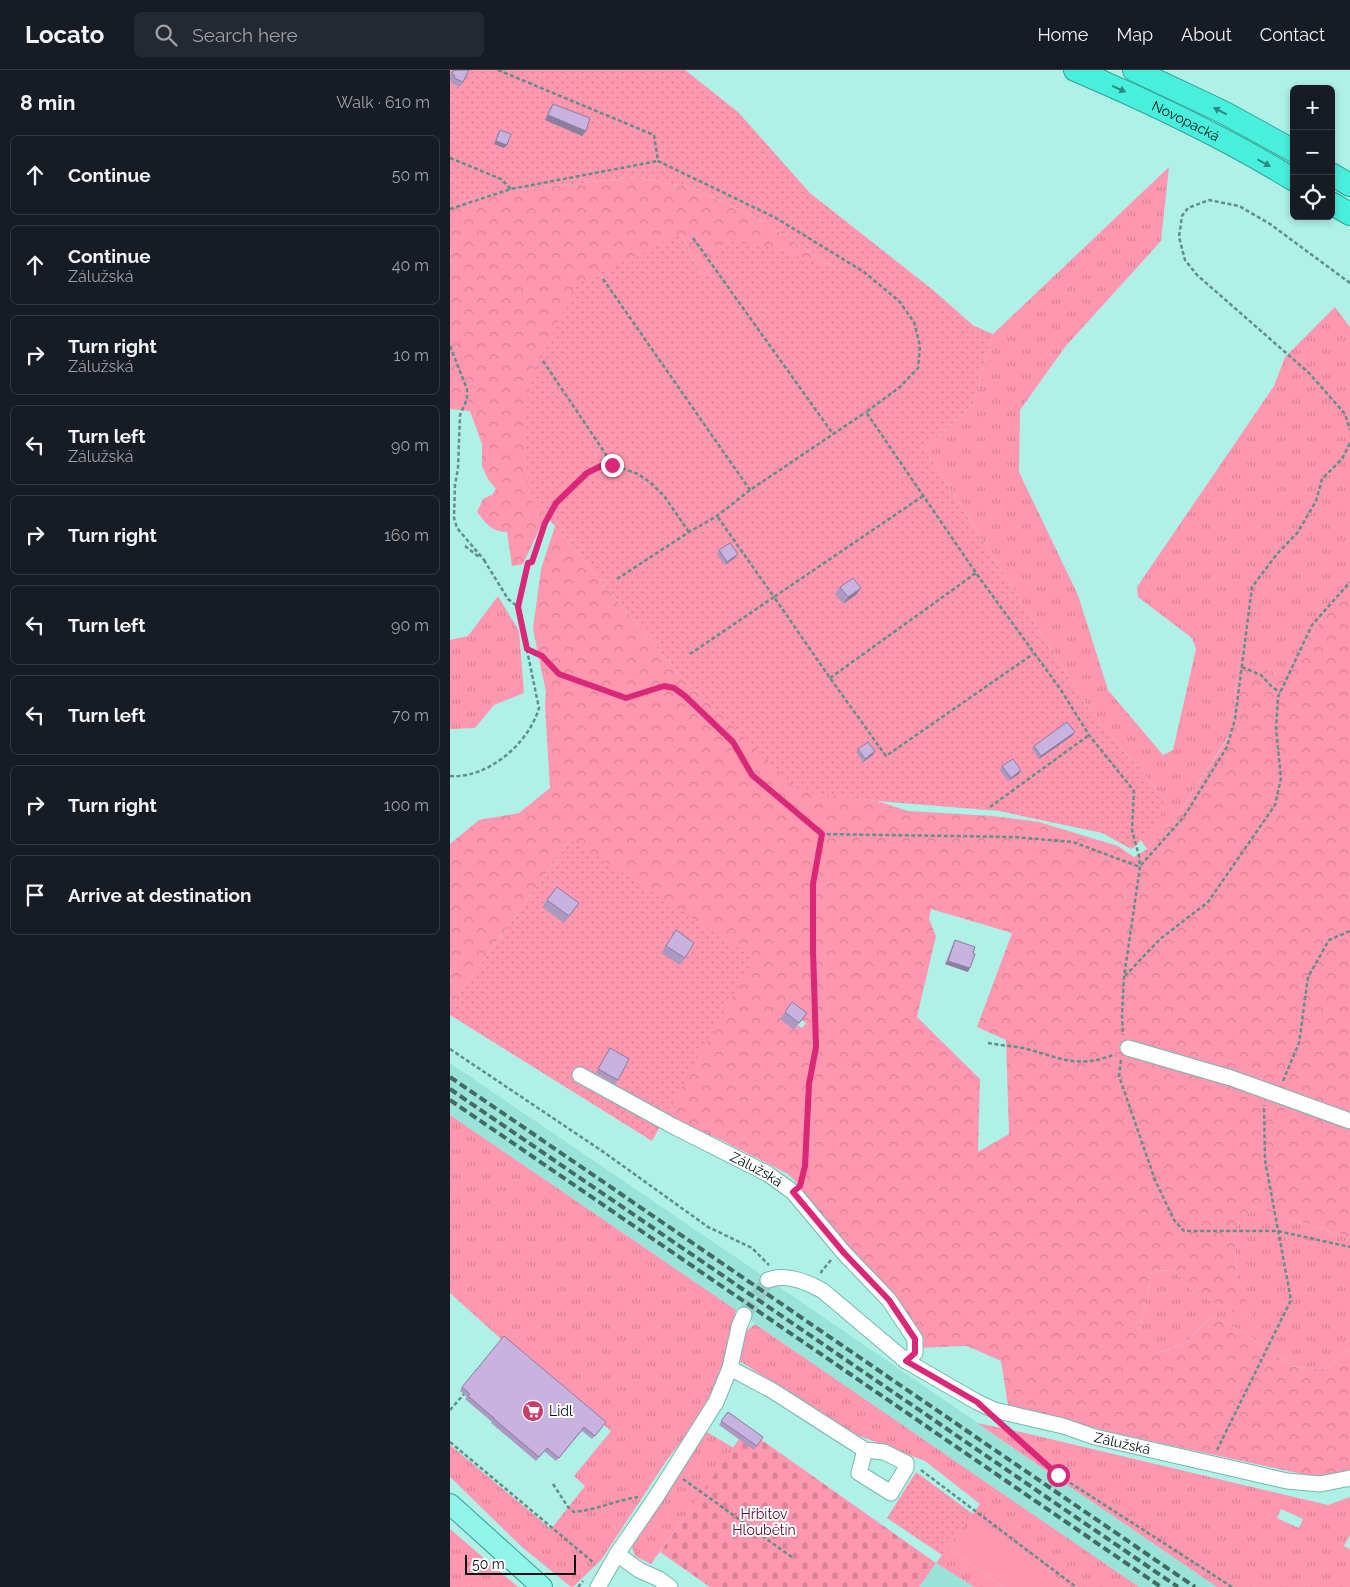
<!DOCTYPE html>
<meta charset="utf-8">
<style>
:root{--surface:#171b24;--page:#242831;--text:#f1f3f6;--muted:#9ea1a6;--line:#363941}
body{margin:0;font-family:Raleway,sans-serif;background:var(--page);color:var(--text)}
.controls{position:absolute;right:15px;top:15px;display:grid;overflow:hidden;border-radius:8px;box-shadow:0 2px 8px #0003}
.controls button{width:45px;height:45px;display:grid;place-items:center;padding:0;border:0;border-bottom:1px solid var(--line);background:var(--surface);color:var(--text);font:25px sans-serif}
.scale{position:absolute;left:15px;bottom:12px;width:111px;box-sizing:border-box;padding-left:5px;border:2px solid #001310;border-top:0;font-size:14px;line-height:18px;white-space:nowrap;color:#001310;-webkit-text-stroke:4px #fff;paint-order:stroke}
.stop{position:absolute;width:15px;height:15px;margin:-11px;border:4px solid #db2777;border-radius:50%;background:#fff}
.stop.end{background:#db2777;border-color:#fff;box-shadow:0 1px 5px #0008}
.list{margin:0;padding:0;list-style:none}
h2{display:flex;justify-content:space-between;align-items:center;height:65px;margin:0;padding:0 20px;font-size:21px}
h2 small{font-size:16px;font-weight:400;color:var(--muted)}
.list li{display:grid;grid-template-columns:32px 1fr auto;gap:15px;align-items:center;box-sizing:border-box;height:80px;margin:0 10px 10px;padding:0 10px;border:1px solid var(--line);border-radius:8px}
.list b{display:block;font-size:19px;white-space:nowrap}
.list p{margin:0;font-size:16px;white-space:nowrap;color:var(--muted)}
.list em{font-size:16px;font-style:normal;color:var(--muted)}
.icon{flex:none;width:28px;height:28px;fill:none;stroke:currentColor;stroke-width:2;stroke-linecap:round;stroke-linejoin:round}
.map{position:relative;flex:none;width:900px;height:1517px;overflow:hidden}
header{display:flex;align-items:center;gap:30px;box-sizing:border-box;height:70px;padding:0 25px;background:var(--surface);border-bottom:1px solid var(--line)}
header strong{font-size:24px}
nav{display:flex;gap:28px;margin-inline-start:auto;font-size:18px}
.search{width:350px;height:45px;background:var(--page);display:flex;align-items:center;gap:12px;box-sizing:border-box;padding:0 18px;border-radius:8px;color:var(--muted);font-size:19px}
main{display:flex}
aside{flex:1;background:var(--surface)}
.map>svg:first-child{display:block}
.built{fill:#99e3d9}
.grass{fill:url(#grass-tufts);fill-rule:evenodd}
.forest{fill:url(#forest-crowns);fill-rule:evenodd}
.cemetery{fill:url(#cemetery-stones)}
.park{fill:#ff97b0}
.garden{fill:url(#garden-dots)}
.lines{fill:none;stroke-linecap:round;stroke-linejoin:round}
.minor-tunnel{stroke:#95d0c7;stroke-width:15;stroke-dasharray:15 8;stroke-linecap:butt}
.minor-casing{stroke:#76b7ae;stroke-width:17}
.major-casing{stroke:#2fa295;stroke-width:22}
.highway-casing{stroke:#2fa295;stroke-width:24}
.path{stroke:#618e87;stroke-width:2.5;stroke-dasharray:4 2.5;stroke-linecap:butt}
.minor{stroke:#fff;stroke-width:15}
.major{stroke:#92f5eb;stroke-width:20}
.highway{stroke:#49efdd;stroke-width:22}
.rail{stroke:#446a64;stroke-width:4;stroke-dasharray:8 4;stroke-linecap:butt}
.wall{fill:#ab99c1}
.shaded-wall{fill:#8b7d9d}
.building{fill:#c7b2e0;stroke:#8b7d9d}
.oneway{fill:#288c81}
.route{stroke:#db2777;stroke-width:6}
.labels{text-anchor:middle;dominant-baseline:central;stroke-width:4;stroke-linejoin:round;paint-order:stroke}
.street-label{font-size:14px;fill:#001310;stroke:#fff}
.poi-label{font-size:14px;fill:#001310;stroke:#fff;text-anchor:start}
.park-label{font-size:14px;fill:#5b0528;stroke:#fff}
</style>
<header>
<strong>Locato</strong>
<div class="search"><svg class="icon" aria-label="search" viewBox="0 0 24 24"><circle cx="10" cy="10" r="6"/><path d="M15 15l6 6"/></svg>Search here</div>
<nav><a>Home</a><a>Map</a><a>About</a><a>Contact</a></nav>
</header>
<main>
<aside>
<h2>8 min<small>Walk · 610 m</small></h2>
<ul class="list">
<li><svg class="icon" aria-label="ahead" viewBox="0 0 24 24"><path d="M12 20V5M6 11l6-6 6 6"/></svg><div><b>Continue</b></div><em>50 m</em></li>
<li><svg class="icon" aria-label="ahead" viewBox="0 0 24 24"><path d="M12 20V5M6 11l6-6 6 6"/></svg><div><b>Continue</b><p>Zálužská</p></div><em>40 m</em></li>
<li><svg class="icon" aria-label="right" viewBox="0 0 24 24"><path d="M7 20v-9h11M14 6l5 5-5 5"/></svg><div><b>Turn right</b><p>Zálužská</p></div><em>10 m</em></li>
<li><svg class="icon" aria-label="left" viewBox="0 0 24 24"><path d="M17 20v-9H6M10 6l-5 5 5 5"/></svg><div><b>Turn left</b><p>Zálužská</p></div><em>90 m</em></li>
<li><svg class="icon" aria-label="right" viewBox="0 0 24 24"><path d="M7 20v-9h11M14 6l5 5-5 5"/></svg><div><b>Turn right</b></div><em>160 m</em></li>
<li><svg class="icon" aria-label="left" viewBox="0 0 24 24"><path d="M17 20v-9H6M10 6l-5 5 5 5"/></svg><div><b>Turn left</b></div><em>90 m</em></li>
<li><svg class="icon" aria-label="left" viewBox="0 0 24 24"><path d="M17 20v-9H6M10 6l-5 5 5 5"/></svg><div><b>Turn left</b></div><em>70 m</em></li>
<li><svg class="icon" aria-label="right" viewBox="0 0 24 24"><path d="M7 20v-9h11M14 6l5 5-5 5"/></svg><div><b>Turn right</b></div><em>100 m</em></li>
<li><svg class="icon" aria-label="arrive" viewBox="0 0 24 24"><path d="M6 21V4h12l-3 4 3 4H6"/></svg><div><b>Arrive at destination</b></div></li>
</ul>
</aside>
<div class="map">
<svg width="900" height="1517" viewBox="0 0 900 1517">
<defs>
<pattern id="grass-tufts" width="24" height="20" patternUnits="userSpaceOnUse" patternTransform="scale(1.25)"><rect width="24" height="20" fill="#ff97b0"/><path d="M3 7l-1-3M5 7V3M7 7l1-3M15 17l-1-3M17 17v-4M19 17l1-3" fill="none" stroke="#d98196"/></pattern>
<pattern id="forest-crowns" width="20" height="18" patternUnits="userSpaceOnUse" patternTransform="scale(1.25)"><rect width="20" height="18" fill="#ff97b0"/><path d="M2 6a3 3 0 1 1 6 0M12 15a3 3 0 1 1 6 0" fill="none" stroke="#d98196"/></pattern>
<pattern id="cemetery-stones" width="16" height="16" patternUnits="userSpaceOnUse" patternTransform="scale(1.25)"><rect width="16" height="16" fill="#ff97b0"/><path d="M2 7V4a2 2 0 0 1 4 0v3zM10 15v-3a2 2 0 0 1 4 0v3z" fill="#d98196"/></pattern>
<pattern id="garden-dots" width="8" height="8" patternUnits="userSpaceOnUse" patternTransform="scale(1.25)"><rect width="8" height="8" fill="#ff97b0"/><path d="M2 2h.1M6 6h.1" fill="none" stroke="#d98196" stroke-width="1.8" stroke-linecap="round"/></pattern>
</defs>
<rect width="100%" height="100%" fill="#aff1e7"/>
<!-- built -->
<g class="built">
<path d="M 0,993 L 328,1216 L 767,1517 L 689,1517 L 425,1337 L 276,1233 L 0,1045 Z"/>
<path d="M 486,1493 L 524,1517 L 469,1517 Z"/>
</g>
<!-- grass -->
<g class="grass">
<path d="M 719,97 L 711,171 L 615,277 L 570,340 L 569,402 L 628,525 L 658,620 L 713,685 L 723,680 L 746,579 L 742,568 L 688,527 L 687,517 L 824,316 L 835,287 L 885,237 L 900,257 L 900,506 L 833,606 L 788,590 L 782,661 L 728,745 L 697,779 L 690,769 L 719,734 L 639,639 L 475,379 L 523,334 L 543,264 Z"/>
<path d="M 48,526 L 69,561 L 74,623 L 44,635 L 25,658 L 0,659 L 0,570 L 18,566 Z"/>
<path d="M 0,1045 L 286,1240 L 278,1283 L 269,1318 L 250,1347 L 217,1390 L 151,1490 L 123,1517 L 121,1517 L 72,1477 L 0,1407 L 0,1375 L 101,1459 L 135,1416 L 124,1406 L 161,1361 L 52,1270 L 0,1223 Z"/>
<path d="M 804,1137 L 900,1168 L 900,1279 L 875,1299 L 846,1297 L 826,1286 L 795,1263 L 762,1246 L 735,1273 L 711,1282 L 689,1260 L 702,1201 L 723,1200 L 744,1223 L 804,1252 L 787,1207 L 784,1158 Z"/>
<path d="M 305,1254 L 689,1517 L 619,1517 L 609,1510 L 597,1497 L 501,1480 L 553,1517 L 524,1517 L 486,1493 L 530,1434 L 475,1391 L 402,1363 L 288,1290 L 295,1262 Z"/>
<path d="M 527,1353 L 571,1362 L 878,1435 L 900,1427 L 900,1465 L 894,1476 L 900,1479 L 900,1517 L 767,1517 ZM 831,1439 L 853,1449 L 849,1458 L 827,1448 Z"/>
<path d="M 255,1361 L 284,1378 L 201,1494 L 185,1486 L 181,1474 Z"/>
<path d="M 0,1459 L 68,1517 L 0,1517 Z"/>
</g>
<!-- forest -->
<g class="forest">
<path d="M 185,107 L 244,118 L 312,151 L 391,202 L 327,178 L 262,197 L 251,205 L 231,164 L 74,356 L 79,427 L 96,445 L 73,494 L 62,496 L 57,462 C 42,462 36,454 27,442 L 33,429 L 43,424 L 46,419 L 38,409 L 32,396 L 32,374 L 20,341 L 0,339 L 0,136 L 6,133 L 61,121 Z"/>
<path d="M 105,456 L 229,604 L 350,720 L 427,731 L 458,741 L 543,746 L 589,752 L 668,776 L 684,787 L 697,779 L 728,745 L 782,662 L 788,589 L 833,606 L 900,506 L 900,1168 L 804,1137 L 784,1158 L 787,1207 L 805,1253 L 744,1223 L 723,1200 L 702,1201 L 689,1260 L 712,1282 L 735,1273 L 762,1246 L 795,1263 L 826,1286 L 846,1297 L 875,1299 L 900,1279 L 900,1400 L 883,1409 L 866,1407 L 668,1364 L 558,1335 L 551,1291 L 517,1276 L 468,1278 L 360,1134 L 350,1116 L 338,1104 L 265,1067 L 213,1051 L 121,769 L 0,936 L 0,774 L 29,750 L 69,743 L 100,718 L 95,635 L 96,622 L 83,559 L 91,499 ZM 481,839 L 562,863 L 527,957 L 556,970 L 559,1064 L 528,1082 L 530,1009 L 467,947 L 486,866 L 479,849 ZM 337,939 L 356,953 L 352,958 L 348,955 L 344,960 Z"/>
</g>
<!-- cemetery -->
<path class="cemetery" d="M 296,1359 L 486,1493 L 469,1517 L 260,1517 L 210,1482 Z"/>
<!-- park -->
<path class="park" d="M 526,1446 L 597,1497 L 609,1510 L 619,1517 L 553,1517 L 501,1480 Z"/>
<!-- garden -->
<g class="garden">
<path d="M 0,0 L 235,0 L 288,42 L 360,123 L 483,220 L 524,256 L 543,264 L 523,334 L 475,379 L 639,639 L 719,734 L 686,776 L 681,779 L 652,763 L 549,741 L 427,731 L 350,721 L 229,604 L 105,456 L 79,428 L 73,353 L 82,306 L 126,215 L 231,164 L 251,205 L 262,197 L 274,170 L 327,178 L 388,200 L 312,151 L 244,118 L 185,107 L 61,121 L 6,133 L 0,136 Z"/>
<path d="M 121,769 L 304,888 L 202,1071 L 0,945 L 0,936 Z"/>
<path d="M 466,1402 L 523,1444 L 492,1485 L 437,1448 Z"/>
</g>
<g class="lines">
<!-- minor-tunnel -->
<path class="minor-tunnel" d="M 294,1245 L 318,1210"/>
<!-- minor casing -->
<g class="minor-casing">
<g id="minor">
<path d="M 678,978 L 781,1008 L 900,1051"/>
<path id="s1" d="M 130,1005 L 223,1056 L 318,1104 L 343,1122 L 394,1183 L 439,1230 L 465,1269 L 465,1283 L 456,1291"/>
<path id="s2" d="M 318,1210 C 336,1203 357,1212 373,1221 L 456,1291 L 527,1332 L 544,1340 L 613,1356 L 645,1367 L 837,1411 L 870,1414 L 900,1408"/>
<path d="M 280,1298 L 323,1321 L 415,1380 L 409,1403 L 441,1423 L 456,1398 L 456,1393 L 434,1382 L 415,1380"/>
<path d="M 167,1484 L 189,1500 L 209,1509 L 220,1517"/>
<path d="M 148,1517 L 167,1484 L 206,1427 L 266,1332 L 280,1298 L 289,1257 L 294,1245"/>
</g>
</g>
<!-- major casing -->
<g class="major-casing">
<path id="major" d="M 0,1434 L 92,1517"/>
</g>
<!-- highway casing -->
<g class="highway-casing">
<g id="highway">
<path id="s3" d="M 625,0 C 700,32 774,67 844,110"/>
<path d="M 684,0 L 773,42 L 844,81"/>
<path d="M 881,104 L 900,115"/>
<path d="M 881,133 L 900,144"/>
</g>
</g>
<!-- path -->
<g class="path">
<path d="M 48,0 L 204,65 L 208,91 L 326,148 L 414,202 L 449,231 L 464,252 L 470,276 L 468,298 L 450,317 L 416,342 L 526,503 L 611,620 L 639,665 L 684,721 L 682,760 L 689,786 L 690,797 L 674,907 L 672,946 L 673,965"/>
<path d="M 0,88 L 51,109 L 61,119"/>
<path d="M 0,139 L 61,119 L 208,91"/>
<path d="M 243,168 L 383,364"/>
<path d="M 153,209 L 300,420"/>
<path d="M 900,213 L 820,154 L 789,136 L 759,130 L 738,138 L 732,146 L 729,167 L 735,190 L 747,205 L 859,303 L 895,344 L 900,360"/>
<path d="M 0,276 L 17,319 L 17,329 L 10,345 L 8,398 L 5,415 L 4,448 L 7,458 L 35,491"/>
<path d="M 93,291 L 163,395"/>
<path d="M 473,426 L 324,527 L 380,608 L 436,686 L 583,584"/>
<path d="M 15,476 L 29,487"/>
<path d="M 34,490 L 58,529 L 68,537"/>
<path d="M 167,509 L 239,462 L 267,446 L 300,420 L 416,342"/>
<path d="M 77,579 L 92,586 L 109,604 L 176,628 L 214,616 L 224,618 L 235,626 L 283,672 L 302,705 L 372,764 L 564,767 L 623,772 L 690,797"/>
<path d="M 240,584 L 324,527 L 267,446"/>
<path d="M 792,597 L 811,605 L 822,617 L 830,622"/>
<path d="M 380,608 L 526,503"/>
<path d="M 0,706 C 38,709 79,673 89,638 L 68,537 L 78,493 L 82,492 L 95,453 L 107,433 L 137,403 L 151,396 L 163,395 L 188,404 L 201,413 L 214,426 L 239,462"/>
<path d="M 540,737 L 639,665"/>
<path d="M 691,795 L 733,748 L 777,677 L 785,649 L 802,517 L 827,484 L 848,462 L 866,431 L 872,409 L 892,389 L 900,373"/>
<path d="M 675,906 L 710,869 L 758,832 L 825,735 L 831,708 L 826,659 L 828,627 L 862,555 L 900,512"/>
<path d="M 538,973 C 549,975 561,976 573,978 C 609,987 628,1000 665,984"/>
<path d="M 0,979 L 155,1083 L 258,1157 L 302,1178 L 319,1195"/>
<path d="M 671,990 L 669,1006 L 705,1110 L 724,1150 L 734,1161 L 828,1161 L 900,1177"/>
<path d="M 833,1011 L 849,973 L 858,907 L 879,870 L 900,861"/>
<path d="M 351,1111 L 355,1097 L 359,1013 L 366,977 L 363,814 L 372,764"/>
<path d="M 372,1203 L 371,1202 L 381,1190"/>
<path d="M 0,1340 L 14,1324"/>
<path d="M 556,1358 L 608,1405 L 782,1517"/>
<path d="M 0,1372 L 144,1493"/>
<path d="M 767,1380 L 841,1230 L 815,1090 L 814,1035"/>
<path d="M 471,1400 L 626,1517"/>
<path d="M 233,1409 L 343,1488"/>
<path d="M 103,1414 L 118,1437 L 124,1442 C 146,1440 167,1430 188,1427"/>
<path d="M 128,1517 L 133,1511"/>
</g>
<!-- minor -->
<use href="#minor" class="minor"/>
<!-- major -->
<use href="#major" class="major"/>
<!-- highway -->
<use href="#highway" class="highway"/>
<!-- rail -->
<g class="rail">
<path d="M 0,1007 L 745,1517"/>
<path d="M 0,1019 L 728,1517"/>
<path d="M 0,1030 L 711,1517"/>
</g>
</g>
<!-- wall -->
<g class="wall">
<path d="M 3,0 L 19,0 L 13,12 L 10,17 L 1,13 L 2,11 L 0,10 L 0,6 Z"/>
<path d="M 103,34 L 136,61 L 132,66 L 95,50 L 99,39 Z"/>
<path d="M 50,60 L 57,75 L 54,78 L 44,74 L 47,64 Z"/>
<path d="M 269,480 L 285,488 L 275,495 L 267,484 Z"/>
<path d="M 390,517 L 411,518 L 406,525 L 393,534 L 385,524 Z"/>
<path d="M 622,666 L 589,689 L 582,679 L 584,676 Z"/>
<path d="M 408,679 L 425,681 L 423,685 L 413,692 L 406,682 Z"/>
<path d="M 552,696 L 571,700 L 569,704 L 558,711 L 550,700 Z"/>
<path d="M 107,817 L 129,833 L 114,853 L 92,837 Z"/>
<path d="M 226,860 L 235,888 L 230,895 L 211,883 Z"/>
<path d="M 505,870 L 518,902 L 495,894 L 503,874 Z"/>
<path d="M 342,932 L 357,943 L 344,960 L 330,949 Z"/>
<path d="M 160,978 L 168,1010 L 165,1014 L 146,1003 Z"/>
<path d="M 12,1317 L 154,1355 L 142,1369 L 132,1361 L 106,1391 L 94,1381 L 86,1391 L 41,1353 L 42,1352 L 15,1329 L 17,1327 L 10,1321 Z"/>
<path d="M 278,1342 L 313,1367 L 304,1380 L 269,1355 Z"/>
</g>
<!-- shaded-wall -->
<g class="shaded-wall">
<path d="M 98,45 L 136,61 L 132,66 L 95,50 Z"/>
<path d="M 46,71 L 57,75 L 54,78 L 44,74 Z"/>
<path d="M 288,484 L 285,488 L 275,495 L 277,492 Z"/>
<path d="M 411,518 L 406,525 L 393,534 L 398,527 Z"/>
<path d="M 625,662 L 622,666 L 589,689 L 591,686 Z"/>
<path d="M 425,681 L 423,685 L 413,692 L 415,689 Z"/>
<path d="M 571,700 L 569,704 L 558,711 L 561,708 Z"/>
<path d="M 498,891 L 520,898 L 518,902 L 495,894 Z"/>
</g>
<!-- building -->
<g class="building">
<path d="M 4,0 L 19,0 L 13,12 L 4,8 L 5,6 L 2,4 Z"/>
<path d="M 103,34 L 140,48 L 136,61 L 98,45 Z"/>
<path d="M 50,60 L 61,64 L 57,75 L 46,71 Z"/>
<path d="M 280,473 L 288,484 L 277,492 L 269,480 Z"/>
<path d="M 403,508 L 411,518 L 398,527 L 390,517 Z"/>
<path d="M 617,652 L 625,662 L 591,686 L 584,676 Z"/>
<path d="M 418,672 L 425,681 L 415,689 L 408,679 Z"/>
<path d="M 563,689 L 571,700 L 561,708 L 552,696 Z"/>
<path d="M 107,817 L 129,833 L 119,846 L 97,830 Z"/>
<path d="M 226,860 L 244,873 L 235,888 L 216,876 Z"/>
<path d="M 505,870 L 525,877 L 523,883 L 525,884 L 520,898 L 498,891 Z"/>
<path d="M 342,932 L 357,943 L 349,953 L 335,942 Z"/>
<path d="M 160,978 L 179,989 L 168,1010 L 148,999 Z"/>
<path d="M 54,1266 L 156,1352 L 145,1366 L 134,1357 L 109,1388 L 97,1378 L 89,1387 L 44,1349 L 44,1348 L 18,1326 L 20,1324 L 12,1317 Z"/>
<path d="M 278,1342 L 313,1367 L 307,1376 L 271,1351 Z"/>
</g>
<!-- one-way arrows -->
<defs><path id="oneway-solid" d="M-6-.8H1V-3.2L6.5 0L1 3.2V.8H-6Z" transform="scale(1.25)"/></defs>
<g class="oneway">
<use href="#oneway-solid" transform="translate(669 19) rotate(24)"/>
<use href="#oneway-solid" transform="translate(770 41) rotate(-153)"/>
<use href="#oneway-solid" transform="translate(814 93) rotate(29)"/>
</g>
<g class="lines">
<!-- route -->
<path class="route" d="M 162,395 L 151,396 L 137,403 L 106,433 L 95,453 L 82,492 L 78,493 L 68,537 L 77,579 L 92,586 L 109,604 L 176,628 L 214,616 L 224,618 L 235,626 L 283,672 L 302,705 L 372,764 L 363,814 L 363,880 L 366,977 L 359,1014 L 355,1096 L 350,1116 L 343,1122 L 394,1183 L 439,1230 L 465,1269 L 465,1283 L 456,1291 L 527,1332 L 608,1405"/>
</g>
<!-- icons -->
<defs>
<g id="supermarket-disc" transform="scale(1.125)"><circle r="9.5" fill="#ca3d6b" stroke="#fff"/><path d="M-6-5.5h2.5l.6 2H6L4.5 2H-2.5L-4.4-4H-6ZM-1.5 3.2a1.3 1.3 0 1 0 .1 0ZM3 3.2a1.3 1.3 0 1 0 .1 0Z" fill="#fff"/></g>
</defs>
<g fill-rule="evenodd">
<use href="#supermarket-disc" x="83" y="1341"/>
</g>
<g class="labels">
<!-- street labels -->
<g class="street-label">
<text stroke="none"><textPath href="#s3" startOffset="122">Novopacká</textPath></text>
<text stroke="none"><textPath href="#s1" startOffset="200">Zálužská</textPath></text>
<text stroke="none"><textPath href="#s2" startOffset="400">Zálužská</textPath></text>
</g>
<!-- poi labels -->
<g class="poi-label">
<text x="99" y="1341">Lidl</text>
</g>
<!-- park labels -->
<g class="park-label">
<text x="314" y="1444">Hřbitov<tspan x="314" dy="16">Hloubětín</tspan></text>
</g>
</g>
</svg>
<div class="controls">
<button>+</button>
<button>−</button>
<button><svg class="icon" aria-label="locate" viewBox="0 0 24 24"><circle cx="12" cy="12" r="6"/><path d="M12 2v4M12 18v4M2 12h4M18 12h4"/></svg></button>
</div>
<div class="scale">50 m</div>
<div class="stop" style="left:608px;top:1405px"></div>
<div class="stop end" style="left:162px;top:395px"></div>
</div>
</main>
